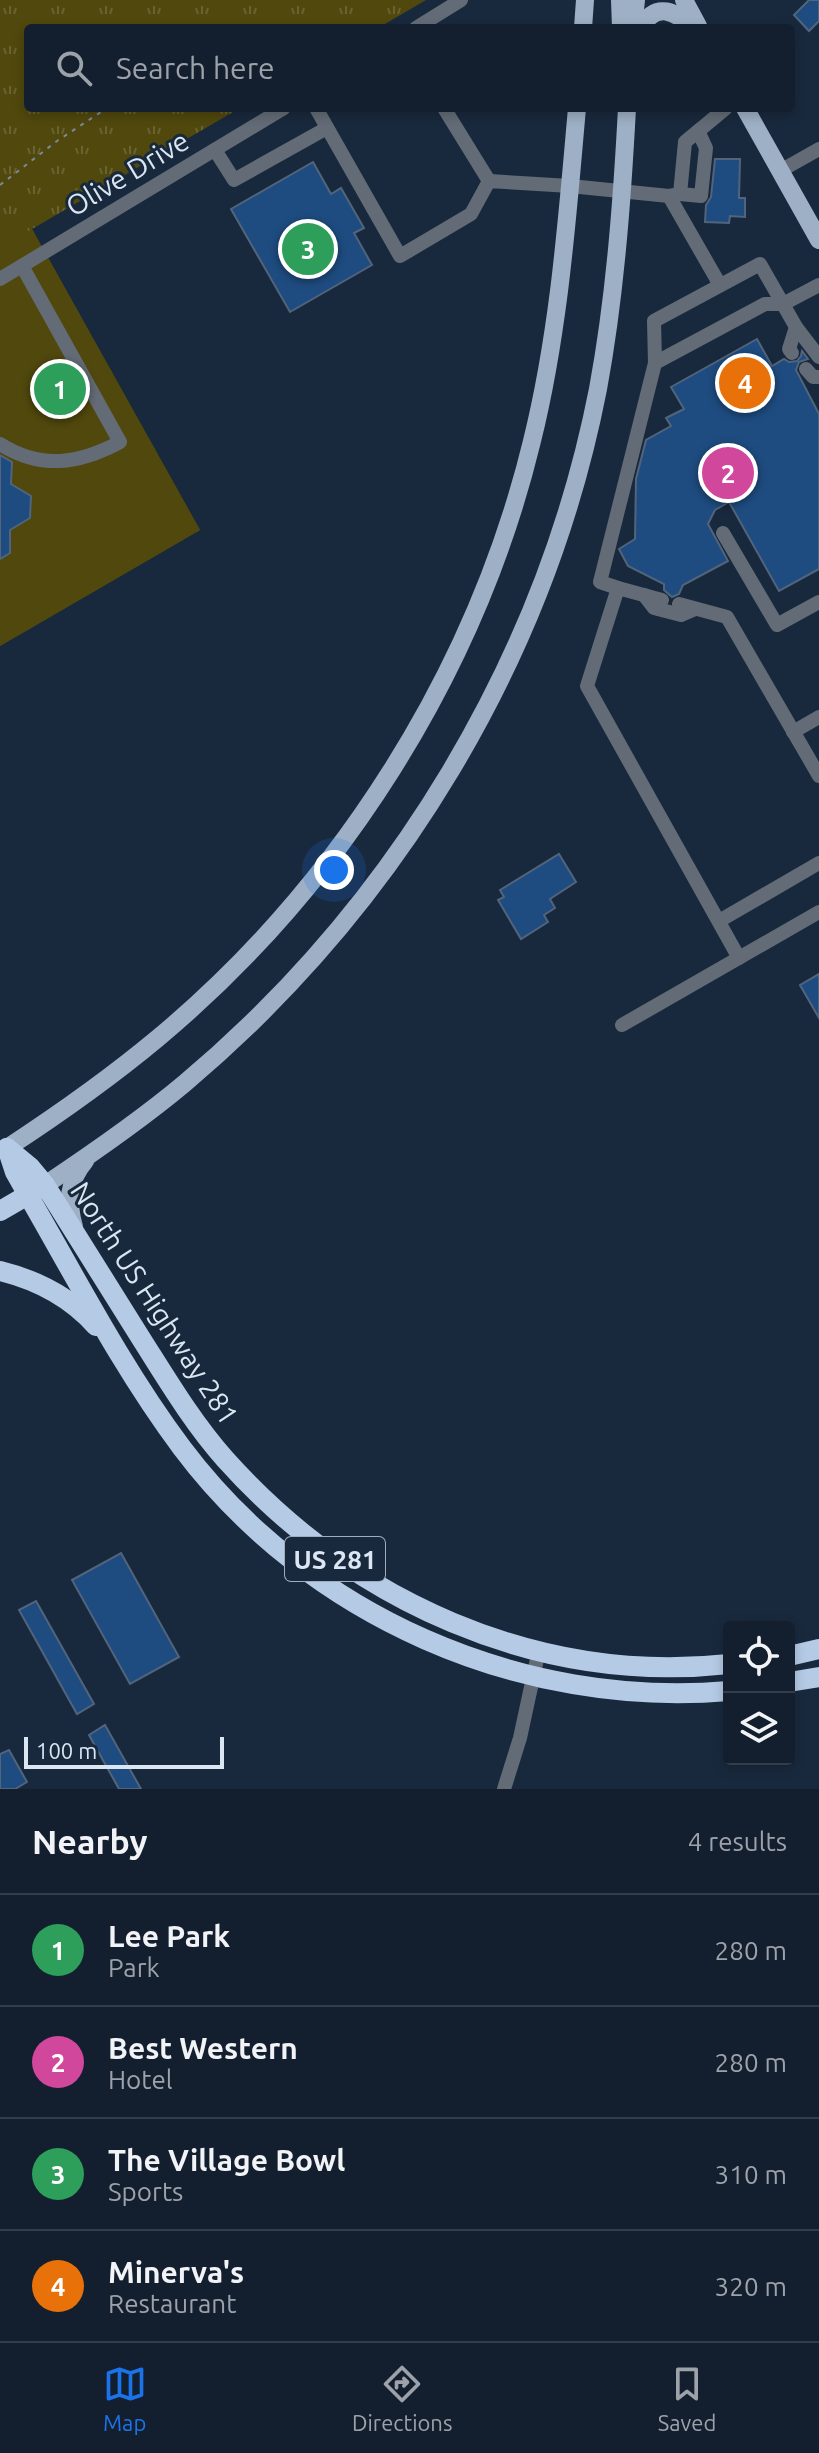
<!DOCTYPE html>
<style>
:root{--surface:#131f2e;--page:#202c3a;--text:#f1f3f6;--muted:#9da2aa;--line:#323d4a;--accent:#1a73e8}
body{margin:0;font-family:Ubuntu,sans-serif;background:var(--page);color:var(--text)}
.controls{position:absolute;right:24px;bottom:24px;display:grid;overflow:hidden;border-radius:8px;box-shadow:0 4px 12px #0003}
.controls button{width:72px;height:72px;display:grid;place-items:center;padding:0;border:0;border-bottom:2px solid var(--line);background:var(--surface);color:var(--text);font:40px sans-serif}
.scale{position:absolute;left:24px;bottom:20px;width:200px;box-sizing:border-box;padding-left:8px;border:4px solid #dbe6f3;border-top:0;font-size:22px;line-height:28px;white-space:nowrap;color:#dbe6f3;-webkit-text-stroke:6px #19293d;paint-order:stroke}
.you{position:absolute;left:334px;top:870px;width:28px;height:28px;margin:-20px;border:6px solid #fff;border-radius:50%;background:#1a73e8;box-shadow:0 0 0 12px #1a73e833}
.badge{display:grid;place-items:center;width:52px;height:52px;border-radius:50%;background:var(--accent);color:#fff;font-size:26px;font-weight:700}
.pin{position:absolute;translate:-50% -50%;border:4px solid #fff;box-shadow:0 2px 8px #0006}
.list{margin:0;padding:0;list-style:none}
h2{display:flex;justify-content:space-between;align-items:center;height:104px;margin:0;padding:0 32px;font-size:34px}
h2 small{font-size:26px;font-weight:400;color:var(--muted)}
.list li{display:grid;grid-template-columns:52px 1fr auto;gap:24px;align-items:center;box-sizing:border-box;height:112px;padding:0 32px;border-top:2px solid var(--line)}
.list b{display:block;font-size:30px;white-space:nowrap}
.list p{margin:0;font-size:26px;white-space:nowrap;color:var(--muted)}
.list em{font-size:26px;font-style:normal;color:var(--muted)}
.icon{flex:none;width:44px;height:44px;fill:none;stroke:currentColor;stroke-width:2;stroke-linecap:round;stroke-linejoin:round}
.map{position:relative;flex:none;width:819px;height:1789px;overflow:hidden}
.search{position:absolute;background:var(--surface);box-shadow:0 4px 12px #0003;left:24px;right:24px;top:24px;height:88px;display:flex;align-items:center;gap:20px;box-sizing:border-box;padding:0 28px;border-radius:8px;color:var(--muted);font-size:30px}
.sheet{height:552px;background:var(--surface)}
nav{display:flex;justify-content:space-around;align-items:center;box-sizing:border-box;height:112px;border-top:2px solid var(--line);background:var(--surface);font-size:22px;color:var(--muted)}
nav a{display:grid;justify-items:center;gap:4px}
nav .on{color:var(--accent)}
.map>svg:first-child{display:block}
.grass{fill:url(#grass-tufts)}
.green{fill:#50480d}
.building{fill:#1e4c80;stroke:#51647b;stroke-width:2}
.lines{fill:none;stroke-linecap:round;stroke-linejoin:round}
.path{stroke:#7c899a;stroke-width:2;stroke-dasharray:4 6;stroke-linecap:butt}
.minor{stroke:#636c76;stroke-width:14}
.major{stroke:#9eb0c5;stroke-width:18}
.highway{stroke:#b5cbe5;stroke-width:20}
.labels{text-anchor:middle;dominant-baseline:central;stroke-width:6;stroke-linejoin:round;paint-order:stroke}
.shield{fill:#19293d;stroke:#a1adbc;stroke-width:2}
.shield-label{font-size:26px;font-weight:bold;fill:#dbe6f3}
.street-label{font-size:28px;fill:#dbe6f3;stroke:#19293d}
</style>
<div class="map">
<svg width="819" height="1789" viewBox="0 0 819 1789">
<defs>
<pattern id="grass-tufts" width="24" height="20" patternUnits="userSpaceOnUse" patternTransform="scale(2)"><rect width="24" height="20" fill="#50480d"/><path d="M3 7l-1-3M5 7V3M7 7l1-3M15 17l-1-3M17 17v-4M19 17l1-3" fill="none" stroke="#696231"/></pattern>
</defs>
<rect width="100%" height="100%" fill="#19293d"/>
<!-- grass -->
<path class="grass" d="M 0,0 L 426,0 L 378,28 L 28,28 L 28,108 L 240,108 L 32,229 L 200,530 L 0,646 Z"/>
<!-- green -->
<path class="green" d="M 32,229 L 200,530 L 0,646 L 0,247 Z"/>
<!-- building -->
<g class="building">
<path d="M 809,0 L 819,0 L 819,21 L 809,31 L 794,15 Z"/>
<path d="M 715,159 L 740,159 L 739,198 L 745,198 L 745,217 L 730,216 L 729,223 L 705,222 L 706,205 L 711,197 Z"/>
<path d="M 313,162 L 331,194 L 341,188 L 364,228 L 354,233 L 372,265 L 290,312 L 231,209 Z"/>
<path d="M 757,339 L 772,366 L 784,359 L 789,362 L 797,361 L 801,356 L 802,351 L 808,359 L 799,362 L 796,370 L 819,414 L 819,569 L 779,591 L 729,502 L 715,510 L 708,524 L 728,561 L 683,585 L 679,594 L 672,597 L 664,590 L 664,584 L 628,566 L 619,549 L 635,539 L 636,479 L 646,440 L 671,426 L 666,418 L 684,409 L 671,387 Z"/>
<path d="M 0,455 L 12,462 L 11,484 L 31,496 L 30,518 L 10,530 L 10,553 L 0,559 Z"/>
<path d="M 559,854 L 576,882 L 550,899 L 555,908 L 544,915 L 548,922 L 521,939 L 498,900 L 504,897 L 500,890 Z"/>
<path d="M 819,974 L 819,1018 L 800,985 Z"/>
<path d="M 121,1553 L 179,1657 L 130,1684 L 72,1580 Z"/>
<path d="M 36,1601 L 94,1704 L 77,1714 L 19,1610 Z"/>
<path d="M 105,1725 L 141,1789 L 119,1789 L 89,1735 Z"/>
<path d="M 9,1750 L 27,1782 L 15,1789 L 0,1789 L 0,1754 Z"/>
</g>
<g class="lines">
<!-- path -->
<path class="path" d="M 0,185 L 57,141 L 107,108"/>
<!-- minor -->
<g class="minor">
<path d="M 416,28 L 461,0"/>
<path d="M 316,108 L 400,256 L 471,214 L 489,181 L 570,186 L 669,196 L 720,285"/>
<path d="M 444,108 L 489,181"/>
<path d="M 215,150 L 234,180 L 327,128"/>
<path d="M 780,171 L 819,149"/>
<path d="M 680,194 L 701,196 L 706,148 L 698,131"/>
<path d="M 669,196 L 680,194 L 685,142 L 726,108"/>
<path d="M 0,279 L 284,108"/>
<path d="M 792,353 L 789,349 L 796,327"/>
<path d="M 655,363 L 654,321 L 760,264 L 796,327 L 819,357"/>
<path d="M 806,369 L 813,377 L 819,377"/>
<path d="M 0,444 C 41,470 79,464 120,442 L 22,266"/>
<path d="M 723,533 L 777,625 L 819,602"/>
<path d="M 618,588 L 600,582 L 655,363 L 765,304 L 783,304 L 819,285"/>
<path d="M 644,595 L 654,608 L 681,615 L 695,609"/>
<path d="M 662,600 L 618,588 L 587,686 L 739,958"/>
<path d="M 679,604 L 727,617 L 819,776"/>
<path d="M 793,732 L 819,717"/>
<path d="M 719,921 L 819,863"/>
<path d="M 622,1025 L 819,912"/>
<path d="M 504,1789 L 520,1738 L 539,1650"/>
</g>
<!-- major -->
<g class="major">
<path d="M 620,0 L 621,28"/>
<path d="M 684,0 L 698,26"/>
<path d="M 583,28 L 585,0"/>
<path d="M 633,28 L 636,0"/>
<path d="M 641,28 C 656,0 676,12 694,28"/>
<path d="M 745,108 L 819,240"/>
<path d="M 7,1148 C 59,1114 110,1078 158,1038 C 340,886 476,672 532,441 C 559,332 567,220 577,108"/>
<path d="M 45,1185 C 93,1153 141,1120 185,1083 C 395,906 545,660 598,389 C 615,297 622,202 627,108"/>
<path d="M 74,1227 C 67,1202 68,1181 85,1161"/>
</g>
<!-- highway -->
<g class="highway">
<path d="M 7,1148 L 15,1172 L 28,1195 C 77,1280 123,1369 182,1448 C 308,1616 521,1709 729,1691"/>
<path d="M 7,1148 L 30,1167 L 45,1185 C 77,1237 110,1288 142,1340 C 168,1381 193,1423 225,1459 C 352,1601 537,1685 729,1664"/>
<path d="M 0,1211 L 38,1189"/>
<path d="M 0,1271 C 37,1280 70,1297 96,1326"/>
<path d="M 789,1656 L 819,1649"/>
<path d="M 789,1682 L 819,1677"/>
</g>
</g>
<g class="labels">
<!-- shield labels -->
<rect class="shield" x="285" y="1537" width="100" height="44" rx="6"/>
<g class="shield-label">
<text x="335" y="1559">US 281</text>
</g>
<!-- street labels -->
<g class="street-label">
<text transform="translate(127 173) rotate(-31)">Olive Drive</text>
<text transform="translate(155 1303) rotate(57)">North US Highway 281</text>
</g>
</g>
</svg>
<div class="controls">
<button><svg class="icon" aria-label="locate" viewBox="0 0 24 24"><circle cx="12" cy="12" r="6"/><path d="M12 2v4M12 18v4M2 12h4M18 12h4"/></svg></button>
<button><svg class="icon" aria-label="layers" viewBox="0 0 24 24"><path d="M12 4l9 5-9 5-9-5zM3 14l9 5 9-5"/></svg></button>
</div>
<div class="scale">100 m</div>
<div class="you"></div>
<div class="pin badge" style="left:60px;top:389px;background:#2e9e5b">1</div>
<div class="pin badge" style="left:728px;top:473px;background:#d1479c">2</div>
<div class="pin badge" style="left:308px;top:249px;background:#2e9e5b">3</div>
<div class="pin badge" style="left:745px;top:383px;background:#e8710a">4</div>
<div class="search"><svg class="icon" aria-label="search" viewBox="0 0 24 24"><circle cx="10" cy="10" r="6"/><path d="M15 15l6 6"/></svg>Search here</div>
</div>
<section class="sheet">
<h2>Nearby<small>4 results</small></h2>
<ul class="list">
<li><span class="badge" style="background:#2e9e5b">1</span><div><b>Lee Park</b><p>Park</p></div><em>280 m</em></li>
<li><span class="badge" style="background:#d1479c">2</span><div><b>Best Western</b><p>Hotel</p></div><em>280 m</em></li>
<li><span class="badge" style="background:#2e9e5b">3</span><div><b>The Village Bowl</b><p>Sports</p></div><em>310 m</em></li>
<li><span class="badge" style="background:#e8710a">4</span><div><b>Minerva's</b><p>Restaurant</p></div><em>320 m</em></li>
</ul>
</section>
<nav>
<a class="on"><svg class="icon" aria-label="map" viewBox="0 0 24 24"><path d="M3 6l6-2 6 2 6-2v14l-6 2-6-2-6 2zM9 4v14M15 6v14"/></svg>Map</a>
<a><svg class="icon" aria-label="directions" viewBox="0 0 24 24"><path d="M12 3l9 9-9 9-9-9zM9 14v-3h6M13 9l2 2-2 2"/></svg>Directions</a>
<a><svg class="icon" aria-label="saved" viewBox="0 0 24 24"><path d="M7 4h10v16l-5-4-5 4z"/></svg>Saved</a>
</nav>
